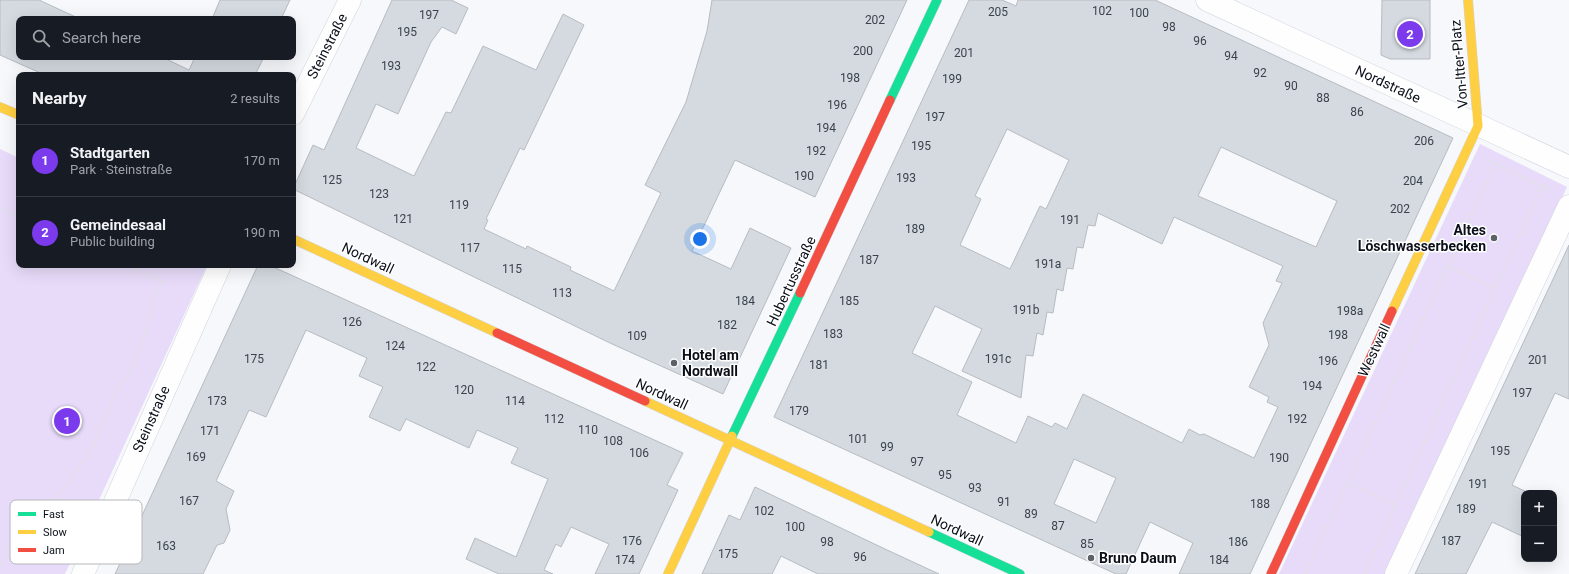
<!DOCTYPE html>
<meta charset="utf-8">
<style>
:root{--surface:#171b24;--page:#242831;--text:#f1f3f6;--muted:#9ea1a6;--line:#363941;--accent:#7c3aed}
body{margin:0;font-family:Roboto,sans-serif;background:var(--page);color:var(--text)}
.controls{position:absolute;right:12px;bottom:12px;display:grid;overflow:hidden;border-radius:8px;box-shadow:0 4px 16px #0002}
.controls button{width:36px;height:36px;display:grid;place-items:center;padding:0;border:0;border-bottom:1px solid var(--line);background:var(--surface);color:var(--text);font:20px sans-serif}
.you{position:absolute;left:700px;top:239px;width:14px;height:14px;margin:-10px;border:3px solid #fff;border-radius:50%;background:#1a73e8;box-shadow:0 0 0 6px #1a73e833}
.badge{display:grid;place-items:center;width:26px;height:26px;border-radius:50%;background:var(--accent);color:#fff;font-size:13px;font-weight:700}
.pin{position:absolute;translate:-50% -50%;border:2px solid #fff;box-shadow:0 1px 4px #0006}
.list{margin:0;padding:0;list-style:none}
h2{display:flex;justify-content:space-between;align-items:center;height:52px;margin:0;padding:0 16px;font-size:17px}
h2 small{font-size:13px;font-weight:400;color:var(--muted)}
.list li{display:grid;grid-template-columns:26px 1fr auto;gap:12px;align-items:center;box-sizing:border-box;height:72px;padding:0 16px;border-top:1px solid var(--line)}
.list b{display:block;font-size:15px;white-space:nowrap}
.list p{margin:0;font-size:13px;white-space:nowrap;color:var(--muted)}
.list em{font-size:13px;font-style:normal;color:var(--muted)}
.icon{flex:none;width:22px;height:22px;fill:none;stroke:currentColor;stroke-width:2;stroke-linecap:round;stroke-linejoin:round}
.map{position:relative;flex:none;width:1569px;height:574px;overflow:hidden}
.search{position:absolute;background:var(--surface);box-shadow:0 4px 16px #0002;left:16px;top:16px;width:280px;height:44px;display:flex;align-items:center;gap:10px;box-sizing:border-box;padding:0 14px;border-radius:8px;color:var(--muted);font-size:15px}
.panel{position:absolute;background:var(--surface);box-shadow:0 4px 16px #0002;left:16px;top:72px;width:280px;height:196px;border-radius:8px}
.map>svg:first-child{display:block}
.green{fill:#e7dbf9}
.building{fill:#d4dae0;stroke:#b6bcc2;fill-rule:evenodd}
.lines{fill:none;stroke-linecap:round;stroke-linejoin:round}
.street-casing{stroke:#d2d5dd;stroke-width:23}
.fast-casing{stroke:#d2d5dd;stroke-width:10}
.slow-casing{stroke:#d2d5dd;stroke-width:10}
.jam-casing{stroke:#d2d5dd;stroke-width:10}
.path{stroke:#e2e2e3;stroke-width:2.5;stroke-dasharray:2 3;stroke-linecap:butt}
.street{stroke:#fefefe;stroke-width:22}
.fast{stroke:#16e098;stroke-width:9}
.slow{stroke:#ffcf43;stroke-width:9}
.jam{stroke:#f24e42;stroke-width:9}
.poi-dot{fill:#5d6168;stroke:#fff;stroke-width:1.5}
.labels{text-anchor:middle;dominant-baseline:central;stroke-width:3;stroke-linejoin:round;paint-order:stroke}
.number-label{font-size:12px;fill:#3c424b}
.street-label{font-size:14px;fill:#0a0f19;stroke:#fff}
.poi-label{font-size:14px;font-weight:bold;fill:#0a0f19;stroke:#fff;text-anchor:start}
.key{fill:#fff;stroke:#b6b7ba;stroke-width:1}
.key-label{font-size:11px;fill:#0a0f19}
</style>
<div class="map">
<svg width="1569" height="574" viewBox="0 0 1569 574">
<rect width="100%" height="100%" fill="#f6f8fb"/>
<!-- green -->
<g class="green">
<path d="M 1480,144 L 1567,187 L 1386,574 L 1279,574 Z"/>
<path d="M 0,149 L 19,158 L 19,265 L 207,265 L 65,574 L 0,574 Z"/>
</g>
<!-- building -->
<g class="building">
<path d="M 0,0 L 39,0 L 80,19 L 19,19 L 19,57 L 162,57 L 189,70 L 195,57 L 264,57 L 255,75 L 45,75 L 0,55 Z"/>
<path d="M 220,0 L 290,0 L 281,19 L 212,19 Z"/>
<path d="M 392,0 L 451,0 L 468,8 L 456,34 L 442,27 L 431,42 L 398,114 L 376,104 L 356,148 L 414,176 L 446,112 L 451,113 L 483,46 L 536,70 L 563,14 L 584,25 L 524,150 L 520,148 L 486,219 L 488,220 L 484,229 L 526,249 L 527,246 L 571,267 L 570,270 L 614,291 L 661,193 L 645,185 L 686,102 L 707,31 L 712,0 L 907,0 L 815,197 L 735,160 L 692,251 L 731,269 L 750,228 L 791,248 L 723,394 L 610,343 L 293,189 L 313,145 L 324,150 Z"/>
<path d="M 969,0 L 1002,0 L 1016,6 L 1018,0 L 1155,0 L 1453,138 L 1250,574 L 1179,574 L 1193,543 L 1150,522 L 1126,574 L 1116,574 L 774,417 ZM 1007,129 L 1069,160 L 1046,209 L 1040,206 L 1010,269 L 960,245 L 981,199 L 975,196 ZM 1221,147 L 1337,201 L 1316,247 L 1198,196 ZM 1098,213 L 1162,244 L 1174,217 L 1283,266 L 1276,281 L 1282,283 L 1263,323 L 1269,345 L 1249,387 L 1269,397 L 1267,402 L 1278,407 L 1254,458 L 1204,434 L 1200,435 L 1189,429 L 1182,443 L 1083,394 L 1067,429 L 1055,423 L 1052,427 L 1028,416 L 1016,443 L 957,415 L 972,382 L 912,353 L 935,306 L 982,329 L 962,371 L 1021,398 L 1026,355 L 1033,356 L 1037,333 L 1043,335 L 1047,312 L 1053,313 L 1057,289 L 1063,291 L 1067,268 L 1073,269 L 1077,247 L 1083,248 L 1088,225 L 1095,226 ZM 1074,459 L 1116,478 L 1096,523 L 1054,504 Z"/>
<path d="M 1382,0 L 1430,0 L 1430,59 L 1390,59 L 1381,55 Z"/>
<path d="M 1569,245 L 1569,399 L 1555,393 L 1512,485 L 1529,493 L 1524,493 L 1524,537 L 1492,522 L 1466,574 L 1415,574 Z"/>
<path d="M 258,265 L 269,265 L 683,453 L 667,485 L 678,490 L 639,574 L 595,574 L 609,544 L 571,527 L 561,547 L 556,544 L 544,570 L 553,574 L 499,574 L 466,559 L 475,538 L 516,557 L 548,479 L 511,463 L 518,448 L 477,430 L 469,448 L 406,419 L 400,431 L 369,417 L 383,387 L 359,376 L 367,358 L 306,330 L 266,417 L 249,410 L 216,481 L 234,491 L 226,509 L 230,530 L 224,543 L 217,545 L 203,574 L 115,574 Z"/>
<path d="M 755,487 L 885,549 L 939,574 L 818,574 L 781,556 L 772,574 L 702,574 L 729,515 L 740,520 Z"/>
</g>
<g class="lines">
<!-- street casing -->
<g class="street-casing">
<g id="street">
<path d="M 1207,0 L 1569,167"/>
<path d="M 293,114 L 350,0"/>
<path d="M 83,574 L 220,265"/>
<path d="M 1396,574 L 1569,206"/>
</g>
</g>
<!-- fast casing -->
<g class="fast-casing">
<g id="fast">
<path d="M 890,100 L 937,0"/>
<path d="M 732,436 L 800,293"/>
<path d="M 929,532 L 1020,574"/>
</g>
</g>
<!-- slow casing -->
<g class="slow-casing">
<g id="slow">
<path d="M 0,107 L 19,115"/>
<path d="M 293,239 L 497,333"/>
<path d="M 1392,311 L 1478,126 L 1468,0"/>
<path d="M 645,401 L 929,532"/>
<path d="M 668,574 L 732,436"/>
</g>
</g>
<!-- jam casing -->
<g class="jam-casing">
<g id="jam">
<path d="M 800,293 L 890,100"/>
<path d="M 497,333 L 645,401"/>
<path d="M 1271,574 L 1392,311"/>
</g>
</g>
<!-- path -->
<g class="path">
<path d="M 1489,161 L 1551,190"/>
<path d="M 0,208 L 19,216"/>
<path d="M 1448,267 L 1495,288"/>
<path d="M 1347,483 L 1396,505"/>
<path d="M 0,565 L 69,482 L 90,452 L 114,395 L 133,368 L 150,320 L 152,304 L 162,281 L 126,265"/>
<path d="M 1305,574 L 1495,164"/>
<path d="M 1364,574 L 1542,186"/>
</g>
<!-- street -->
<use href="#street" class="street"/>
<!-- fast -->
<use href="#fast" class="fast"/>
<!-- slow -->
<use href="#slow" class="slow"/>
<!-- jam -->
<use href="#jam" class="jam"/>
</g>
<!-- markers -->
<g class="poi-dot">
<circle cx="1494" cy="238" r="4"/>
<circle cx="674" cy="363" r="4"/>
<circle cx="1091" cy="558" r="4"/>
</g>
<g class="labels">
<!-- number labels -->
<g class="number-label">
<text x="1102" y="11">102</text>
<text x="998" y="12">205</text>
<text x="1139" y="13">100</text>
<text x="429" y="15">197</text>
<text x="875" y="20">202</text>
<text x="1169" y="27">98</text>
<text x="407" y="32">195</text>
<text x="1200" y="41">96</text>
<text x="863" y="51">200</text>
<text x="964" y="53">201</text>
<text x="1231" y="56">94</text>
<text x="391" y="66">193</text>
<text x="1260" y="73">92</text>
<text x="850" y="78">198</text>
<text x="952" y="79">199</text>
<text x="1291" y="86">90</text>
<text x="1323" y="98">88</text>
<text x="837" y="105">196</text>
<text x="1357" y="112">86</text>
<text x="935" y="117">197</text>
<text x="826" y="128">194</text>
<text x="1424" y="141">206</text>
<text x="921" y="146">195</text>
<text x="816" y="151">192</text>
<text x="804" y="176">190</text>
<text x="906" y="178">193</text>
<text x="332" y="180">125</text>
<text x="1413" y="181">204</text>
<text x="379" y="194">123</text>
<text x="459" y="205">119</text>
<text x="1400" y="209">202</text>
<text x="403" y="219">121</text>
<text x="1070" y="220">191</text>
<text x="915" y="229">189</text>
<text x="470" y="248">117</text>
<text x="869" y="260">187</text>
<text x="1048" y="264">191a</text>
<text x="512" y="269">115</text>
<text x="562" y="293">113</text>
<text x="745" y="301">184</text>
<text x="849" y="301">185</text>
<text x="1026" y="310">191b</text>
<text x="1350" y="311">198a</text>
<text x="352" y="322">126</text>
<text x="727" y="325">182</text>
<text x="833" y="334">183</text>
<text x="1338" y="335">198</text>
<text x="637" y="336">109</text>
<text x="395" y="346">124</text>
<text x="254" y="359">175</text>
<text x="998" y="359">191c</text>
<text x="1538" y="360">201</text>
<text x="1328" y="361">196</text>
<text x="819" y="365">181</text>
<text x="426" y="367">122</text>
<text x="1312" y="386">194</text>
<text x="464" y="390">120</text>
<text x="1522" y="393">197</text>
<text x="217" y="401">173</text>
<text x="515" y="401">114</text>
<text x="799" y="411">179</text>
<text x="554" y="419">112</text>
<text x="1297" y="419">192</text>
<text x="588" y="430">110</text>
<text x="210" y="431">171</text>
<text x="858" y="439">101</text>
<text x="613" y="441">108</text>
<text x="887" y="447">99</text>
<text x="1500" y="451">195</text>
<text x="639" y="453">106</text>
<text x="196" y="457">169</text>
<text x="1279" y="458">190</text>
<text x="917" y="462">97</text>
<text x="945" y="475">95</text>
<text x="1478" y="484">191</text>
<text x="975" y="488">93</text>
<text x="189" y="501">167</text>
<text x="1004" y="502">91</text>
<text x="1260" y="504">188</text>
<text x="1466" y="509">189</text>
<text x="764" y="511">102</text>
<text x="1031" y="514">89</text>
<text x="1058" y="526">87</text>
<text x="795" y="527">100</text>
<text x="632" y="541">176</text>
<text x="1451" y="541">187</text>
<text x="827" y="542">98</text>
<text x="1238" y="542">186</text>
<text x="1087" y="544">85</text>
<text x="166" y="546">163</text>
<text x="728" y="554">175</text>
<text x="860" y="557">96</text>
<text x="625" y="560">174</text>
<text x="1219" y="560">184</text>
</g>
<!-- street labels -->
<g class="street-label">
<text transform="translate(327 46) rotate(-63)">Steinstraße</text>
<text transform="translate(1459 64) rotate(-95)">Von-Itter-Platz</text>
<text transform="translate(1388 84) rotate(25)">Nordstraße</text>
<text transform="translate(368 258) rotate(25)">Nordwall</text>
<text transform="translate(791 281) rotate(-65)">Hubertusstraße</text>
<text transform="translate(1374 350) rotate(-65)">Westwall</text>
<text transform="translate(662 394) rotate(25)">Nordwall</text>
<text transform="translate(151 419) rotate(-66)">Steinstraße</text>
<text transform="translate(957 530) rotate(25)">Nordwall</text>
</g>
<!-- poi labels -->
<g class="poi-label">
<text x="1486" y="230" text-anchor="end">Altes<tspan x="1486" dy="16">Löschwasserbecken</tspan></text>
<text x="682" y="355">Hotel am<tspan x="682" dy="16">Nordwall</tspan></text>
<text x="1099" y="558">Bruno Daum</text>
</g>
</g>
<!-- legend -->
<rect x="10" y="500" width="132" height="64" rx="6" class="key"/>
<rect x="18" y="512" width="18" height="4" fill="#16e098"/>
<rect x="18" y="530" width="18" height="4" fill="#ffcf43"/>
<rect x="18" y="548" width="18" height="4" fill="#f24e42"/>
<g class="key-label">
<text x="43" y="518">Fast</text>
<text x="43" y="536">Slow</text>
<text x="43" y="554">Jam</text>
</g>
</svg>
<div class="controls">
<button>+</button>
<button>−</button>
</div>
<div class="you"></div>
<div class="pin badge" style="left:67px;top:421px">1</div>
<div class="pin badge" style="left:1410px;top:34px">2</div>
<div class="search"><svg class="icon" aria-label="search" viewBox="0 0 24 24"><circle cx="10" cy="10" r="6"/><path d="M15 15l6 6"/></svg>Search here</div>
<section class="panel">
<h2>Nearby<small>2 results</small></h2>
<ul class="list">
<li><span class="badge">1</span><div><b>Stadtgarten</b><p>Park · Steinstraße</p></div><em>170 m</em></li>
<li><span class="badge">2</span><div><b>Gemeindesaal</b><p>Public building</p></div><em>190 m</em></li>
</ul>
</section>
</div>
